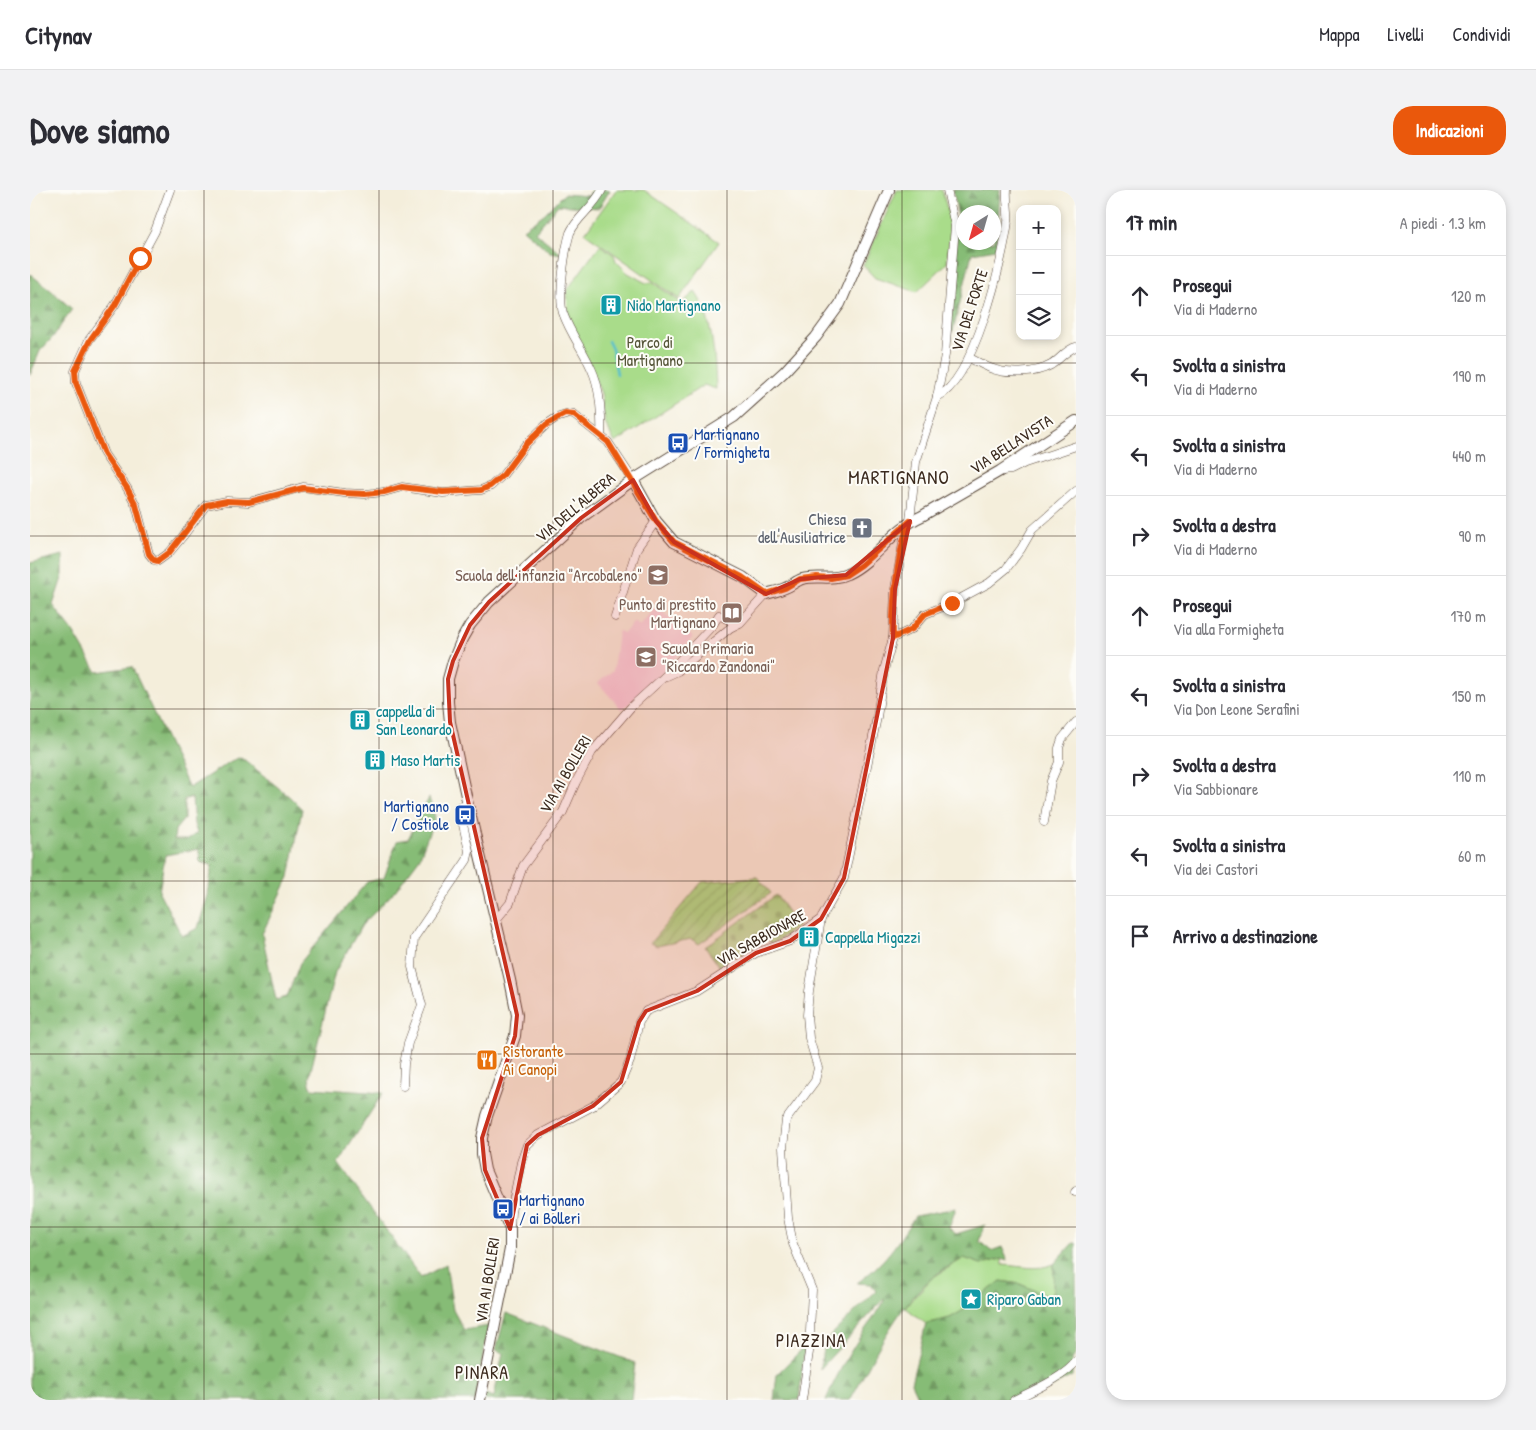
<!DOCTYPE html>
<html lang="it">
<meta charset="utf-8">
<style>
:root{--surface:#fff;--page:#f2f2f3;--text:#2b2b33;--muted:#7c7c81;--line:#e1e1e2;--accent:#ea580c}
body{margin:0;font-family:"Patrick Hand",sans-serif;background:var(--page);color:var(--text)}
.controls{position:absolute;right:15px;top:15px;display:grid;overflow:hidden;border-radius:10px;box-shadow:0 2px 8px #0003}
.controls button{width:45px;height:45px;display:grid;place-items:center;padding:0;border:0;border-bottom:1px solid var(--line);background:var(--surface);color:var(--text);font:25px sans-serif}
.compass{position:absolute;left:926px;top:15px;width:45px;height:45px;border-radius:50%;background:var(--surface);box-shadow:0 2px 8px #0003;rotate:217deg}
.stop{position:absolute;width:15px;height:15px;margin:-11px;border:4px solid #ea580c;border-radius:50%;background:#fff}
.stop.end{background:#ea580c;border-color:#fff;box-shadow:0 1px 5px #0008}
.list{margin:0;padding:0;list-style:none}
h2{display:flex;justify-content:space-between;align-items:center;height:65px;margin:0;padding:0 20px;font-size:21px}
h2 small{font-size:16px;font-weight:400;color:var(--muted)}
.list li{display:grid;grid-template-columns:32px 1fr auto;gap:15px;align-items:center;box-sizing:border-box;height:80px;padding:0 20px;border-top:1px solid var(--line)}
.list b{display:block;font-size:19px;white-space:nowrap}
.list p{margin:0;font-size:16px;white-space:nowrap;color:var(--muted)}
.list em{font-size:16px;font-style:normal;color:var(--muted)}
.icon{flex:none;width:28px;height:28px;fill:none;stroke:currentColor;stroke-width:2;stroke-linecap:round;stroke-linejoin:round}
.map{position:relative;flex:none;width:1046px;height:1210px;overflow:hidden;border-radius:20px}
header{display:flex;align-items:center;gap:30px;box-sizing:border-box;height:70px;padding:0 25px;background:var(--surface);border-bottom:1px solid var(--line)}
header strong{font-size:24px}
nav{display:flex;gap:28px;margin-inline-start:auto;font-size:18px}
.intro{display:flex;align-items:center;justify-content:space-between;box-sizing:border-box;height:120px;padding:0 30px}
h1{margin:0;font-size:35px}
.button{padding:12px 22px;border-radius:20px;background:var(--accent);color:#fff;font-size:18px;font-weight:700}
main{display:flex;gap:30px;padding:0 30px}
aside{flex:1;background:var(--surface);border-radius:20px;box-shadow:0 2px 8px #0003}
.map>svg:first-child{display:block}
.built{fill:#f4cfdd}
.green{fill:#a9dc8a;stroke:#728354}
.forest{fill:url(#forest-firs);stroke:#60734a;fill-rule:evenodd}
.cemetery{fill:url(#cemetery-stones);stroke:#728354}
.garden{fill:url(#garden-furrows);stroke:#728354}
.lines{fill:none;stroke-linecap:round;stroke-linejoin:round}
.stream{stroke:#53bfcd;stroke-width:2.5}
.minor-casing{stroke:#57473a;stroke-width:9}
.tertiary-casing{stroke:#57473a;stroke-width:12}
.minor{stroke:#fff;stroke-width:8}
.tertiary{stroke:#fff;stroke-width:10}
.route{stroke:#ea580c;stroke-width:6}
.marked{fill:#c8321e;fill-opacity:0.2;stroke:#c8321e;stroke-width:4;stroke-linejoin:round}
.grid{fill:none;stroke:#3b2a1e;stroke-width:1;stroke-opacity:0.55}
.labels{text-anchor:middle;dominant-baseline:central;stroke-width:4;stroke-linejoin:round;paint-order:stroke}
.culture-label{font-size:16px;fill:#0d838f;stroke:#fdfcf7;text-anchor:start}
.street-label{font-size:16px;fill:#3b2a1e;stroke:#fdfcf7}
.park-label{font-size:16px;fill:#565639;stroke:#fdfcf7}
.transit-label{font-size:16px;fill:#164399;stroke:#fdfcf7;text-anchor:start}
.worship-label{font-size:16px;fill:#5b616d;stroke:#fdfcf7;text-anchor:end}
.education-label{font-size:16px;fill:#785e54;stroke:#fdfcf7;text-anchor:end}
.food-label{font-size:16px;fill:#c56008;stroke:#fdfcf7;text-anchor:start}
.neighbourhood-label{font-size:18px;letter-spacing:1px;fill:#3b2a1e;stroke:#fdfcf7}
.quarter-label{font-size:19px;letter-spacing:1px;fill:#3b2a1e;stroke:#fdfcf7}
</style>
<header>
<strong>Citynav</strong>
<nav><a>Mappa</a><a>Livelli</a><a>Condividi</a></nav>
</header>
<div class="intro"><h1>Dove siamo</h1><a class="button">Indicazioni</a></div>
<main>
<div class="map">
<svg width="1046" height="1210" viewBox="0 0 1046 1210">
<defs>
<pattern id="forest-firs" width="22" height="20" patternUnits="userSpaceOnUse" patternTransform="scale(1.25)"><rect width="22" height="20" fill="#86bc76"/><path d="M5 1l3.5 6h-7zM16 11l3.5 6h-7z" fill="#6f9960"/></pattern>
<pattern id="cemetery-stones" width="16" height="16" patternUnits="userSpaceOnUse" patternTransform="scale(1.25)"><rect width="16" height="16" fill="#a9dc8a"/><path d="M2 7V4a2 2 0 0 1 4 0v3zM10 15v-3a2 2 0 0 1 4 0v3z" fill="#92bd77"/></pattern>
<pattern id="garden-furrows" width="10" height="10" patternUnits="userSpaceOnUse" patternTransform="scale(1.25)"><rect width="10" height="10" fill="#a9dc8a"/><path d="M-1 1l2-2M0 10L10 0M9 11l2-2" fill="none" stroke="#92bd77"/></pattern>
</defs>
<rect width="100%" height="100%" fill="#fdfcf7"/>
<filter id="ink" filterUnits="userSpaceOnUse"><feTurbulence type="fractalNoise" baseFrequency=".02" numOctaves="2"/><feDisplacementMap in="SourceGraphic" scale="10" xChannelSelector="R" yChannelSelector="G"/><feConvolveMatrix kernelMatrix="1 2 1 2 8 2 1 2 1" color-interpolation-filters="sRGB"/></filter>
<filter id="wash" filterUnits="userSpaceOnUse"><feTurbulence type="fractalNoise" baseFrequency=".0096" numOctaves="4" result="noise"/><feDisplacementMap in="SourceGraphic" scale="20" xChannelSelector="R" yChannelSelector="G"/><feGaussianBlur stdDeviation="1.12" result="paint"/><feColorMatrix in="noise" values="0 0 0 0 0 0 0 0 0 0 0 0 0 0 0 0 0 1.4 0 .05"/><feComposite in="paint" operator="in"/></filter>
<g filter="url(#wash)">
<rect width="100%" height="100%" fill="#f4eedb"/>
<!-- built -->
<path class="built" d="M 626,417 L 663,447 L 628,488 L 592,520 L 568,493 L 583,480 L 588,442 L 590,441 L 594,443 L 604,432 L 610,436 Z"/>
<!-- green -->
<g class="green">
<path d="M 586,0 L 614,0 L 689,52 L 649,109 L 555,43 Z"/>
<path d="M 867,0 L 912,0 L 921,33 L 917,73 L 887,102 L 845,88 L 833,75 Z"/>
<path d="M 570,55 L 584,65 L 586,71 L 598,83 L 616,93 L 622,92 L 652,113 L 665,102 C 683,126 685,170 686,199 L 674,195 L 585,253 L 575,233 L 571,203 L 538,127 L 537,100 Z"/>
<path d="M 934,1068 L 951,1074 L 972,1069 L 973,1075 C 990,1076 1007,1081 1024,1074 L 1023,1101 L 1020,1108 L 990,1094 L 971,1091 L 932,1121 L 920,1128 L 896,1134 L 875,1117 L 902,1088 Z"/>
</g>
<!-- forest -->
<g class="forest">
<path d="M 561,0 L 580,0 L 569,18 L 528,15 L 505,42 L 532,64 L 520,62 L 493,39 L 514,24 L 534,4 L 559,6 Z"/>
<path d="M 923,0 L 970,0 L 966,59 L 942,63 L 923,141 L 920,142 L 928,26 ZM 934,22 L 964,22 L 964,52 L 934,52 Z"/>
<path d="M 0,84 L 23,102 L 42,119 L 23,147 L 10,161 L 0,185 Z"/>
<path d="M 33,365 L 33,385 L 23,415 L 42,440 L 67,482 L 102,477 L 159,598 L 201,571 L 211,567 L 261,608 L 272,619 L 259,687 L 232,744 L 246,810 L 257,807 L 270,773 L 337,692 L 354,688 L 367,651 L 378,649 L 399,608 L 405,627 L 389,669 L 365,701 L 332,735 L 305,782 L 279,888 L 281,898 L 353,903 L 308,973 L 391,1088 L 416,1074 L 423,1120 L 434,1140 L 459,1136 L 446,1201 L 464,1207 L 473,1163 L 466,1160 L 476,1123 L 605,1173 L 601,1210 L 0,1210 L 0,373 ZM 162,608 L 164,634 L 167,643 L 157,650 L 144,650 L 145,640 L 154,629 L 154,609 ZM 169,659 L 170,672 L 182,675 L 178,705 L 168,738 L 152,746 L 129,702 L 135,665 Z"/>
<path d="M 926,1018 L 919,1038 L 926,1044 L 955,1035 L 949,1051 L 961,1061 L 972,1057 L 978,1071 L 972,1069 L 951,1074 L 934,1068 C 924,1074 911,1080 902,1088 C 864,1120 844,1168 820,1210 L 796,1210 C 806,1186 819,1163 834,1141 C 841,1130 851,1120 855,1108 L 790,1179 L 794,1152 L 846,1101 L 841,1094 L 827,1093 C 855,1073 867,1054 885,1026 Z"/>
<path d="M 1043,1053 L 1046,1053 L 1046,1163 L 1042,1170 L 1042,1186 L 997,1210 L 889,1210 L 881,1193 L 896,1134 L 920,1128 L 932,1121 L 971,1091 L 990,1094 L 1020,1107 L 1023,1101 L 1024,1074 Z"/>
<path d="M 775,1156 L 769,1210 L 744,1210 L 747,1184 Z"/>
</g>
<!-- cemetery -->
<path class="cemetery" d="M 746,705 L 768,736 L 742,755 L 737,748 L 692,780 L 675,757 Z"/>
<!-- garden -->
<path class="garden" d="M 727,687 L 741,703 L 669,754 L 661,749 L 627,756 L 620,753 L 672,692 Z"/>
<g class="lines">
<!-- stream -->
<path class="stream" d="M 578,151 L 582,159 L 587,184"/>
</g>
</g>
<g filter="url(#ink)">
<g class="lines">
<!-- minor casing -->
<g class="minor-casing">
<g id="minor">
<path d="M 140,0 L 125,41 L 85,115 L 59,150 L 45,181 L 46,193 L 74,264 L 97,298 L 106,315 L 119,364 L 124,370 L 128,371 L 139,363 L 153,346 L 176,315 L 197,311 L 219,312 L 273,297 L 314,303 L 335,304 L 354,302 L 372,297 L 413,303 L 451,300 L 461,296 L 473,285 L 496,254 L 517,234 L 526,228 L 539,224 L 544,225 L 578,252 L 603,290"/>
<path d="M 939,168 C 946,171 953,175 960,178 C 977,185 1005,184 1021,175 C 1029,170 1037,159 1046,157"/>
<path d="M 907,207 C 944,191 973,70 978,31 C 979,21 976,10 977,0"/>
<path d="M 571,246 C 572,229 570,201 564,185 C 556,163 541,146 533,123 C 528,108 535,59 540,43 C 546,28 564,17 572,0"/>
<path d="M 972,281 L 981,280 L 995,273 L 1046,256"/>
<path d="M 585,427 L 607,358 L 626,331"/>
<path d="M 863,448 L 882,439 L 895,424 L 922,413 L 959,393 L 976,379 L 991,359 L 1002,340 L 1046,301"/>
<path d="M 637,486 L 648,481 L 700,438 L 710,433 L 736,404"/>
<path d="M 1014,632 L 1021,591 L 1029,572 L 1029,558 L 1032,549 L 1046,532"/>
<path d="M 466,730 L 480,713 L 493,676 L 533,622 L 546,592 L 562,562 L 601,517 L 634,487 L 682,436 L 689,425 L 706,434"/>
<path d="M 373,896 L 374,874 L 378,853 L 392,815 L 382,777 L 384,748 L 437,670 L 439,661 L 429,617 L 438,615"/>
<path d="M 1045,1002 L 1046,1001"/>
<path d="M 480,1037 L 481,1022 L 491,972 L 497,955 L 508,945 L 563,916 L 591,892 L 600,871 L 609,832 L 616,821 L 667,801 L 726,763 L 760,751 L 791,729 L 814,688 L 847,527 L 854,480 L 863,448 L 865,399 L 875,342 L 880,331 L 886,272 L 907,207 L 915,165 L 925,36 L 917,0"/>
<path d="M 772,1210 L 779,1162 L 782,1100 L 763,1054 L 758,1028 L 753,958 L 756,930 L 785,891 L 788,878 L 779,848 L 777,825 L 779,801 L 791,729"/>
<path d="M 984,1210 C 1000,1202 1037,1186 1046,1171"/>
</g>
</g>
<!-- tertiary casing -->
<g class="tertiary-casing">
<g id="tertiary">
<path d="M 603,290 L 626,331 L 644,352 L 713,387 L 736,404 C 742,402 749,401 755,398 C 761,396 766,391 772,389 C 787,385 803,391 817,384 C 845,371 862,339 892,326 L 970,281 L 1046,231"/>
<path d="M 450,1210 L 480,1059 L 480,1039 L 455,980 L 452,964 L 452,948 L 457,926 L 485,846 L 487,825 L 480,790 L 438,615 L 420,532 L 418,512 L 418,489 L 423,471 L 432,449 L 440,435 L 459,412 L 551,328 L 603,290 L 704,227 L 754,182 L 786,147 L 810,114 L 859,0"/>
</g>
</g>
<!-- minor -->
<use href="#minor" class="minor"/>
<!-- tertiary -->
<use href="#tertiary" class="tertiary"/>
</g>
</g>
<g class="lines" filter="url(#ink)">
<!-- route -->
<path class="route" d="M 110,68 L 85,115 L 60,150 L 45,181 L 46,193 L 74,264 L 97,298 L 106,315 L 119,364 L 124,370 L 128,371 L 139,363 L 176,315 L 197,311 L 219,312 L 273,298 L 314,303 L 335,304 L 354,302 L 372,297 L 413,302 L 451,300 L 460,296 L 473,285 L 496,254 L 517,234 L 535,224 L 544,225 L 578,252 L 626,331 L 644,352 L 712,387 L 736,404 L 755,398 L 770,389 L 787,387 L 801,388 L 816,385 L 831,375 L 880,331 C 867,360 862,417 863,448 L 882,439 L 895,424 L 922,413"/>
</g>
<!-- marked area -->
<path class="marked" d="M 603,290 L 626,331 L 644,352 L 736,404 L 770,389 L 816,385 L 880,331 L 865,399 L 863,448 L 814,688 L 791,729 L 760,751 L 726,763 L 667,801 L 616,821 L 609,832 L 591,892 L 563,916 L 508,945 L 497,955 L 480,1039 L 455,980 L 452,948 L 485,846 L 487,825 L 420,532 L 418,489 L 423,471 L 440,435 L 459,412 L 551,328 Z"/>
<!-- grid -->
<path class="grid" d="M 174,0 L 174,1210M 349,0 L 349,1210M 523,0 L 523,1210M 697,0 L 697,1210M 872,0 L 872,1210M 0,173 L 1046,173M 0,346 L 1046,346M 0,519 L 1046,519M 0,691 L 1046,691M 0,864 L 1046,864M 0,1037 L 1046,1037"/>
<!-- icons -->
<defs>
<g id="building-square" transform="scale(1.125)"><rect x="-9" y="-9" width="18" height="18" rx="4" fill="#0f9aa8" stroke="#fdfcf7"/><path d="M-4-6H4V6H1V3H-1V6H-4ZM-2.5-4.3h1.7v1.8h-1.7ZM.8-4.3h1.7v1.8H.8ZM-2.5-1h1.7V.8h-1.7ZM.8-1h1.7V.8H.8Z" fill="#fff"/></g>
<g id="bus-square" transform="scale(1.125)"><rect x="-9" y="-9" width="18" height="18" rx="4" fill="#1a4fb4" stroke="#fdfcf7"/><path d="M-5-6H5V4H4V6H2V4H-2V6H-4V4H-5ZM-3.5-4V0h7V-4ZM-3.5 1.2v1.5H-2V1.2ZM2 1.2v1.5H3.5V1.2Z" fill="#fff"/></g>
<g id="church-square" transform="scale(1.125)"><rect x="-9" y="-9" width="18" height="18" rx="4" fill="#6b7280" stroke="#fdfcf7"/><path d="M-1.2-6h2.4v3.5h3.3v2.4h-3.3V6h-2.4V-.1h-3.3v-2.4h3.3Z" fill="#fff"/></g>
<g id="school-square" transform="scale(1.125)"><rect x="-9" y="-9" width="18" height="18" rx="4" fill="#8d6e63" stroke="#fdfcf7"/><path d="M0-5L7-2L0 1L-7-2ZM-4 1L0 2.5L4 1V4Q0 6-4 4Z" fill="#fff"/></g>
<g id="library-square" transform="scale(1.125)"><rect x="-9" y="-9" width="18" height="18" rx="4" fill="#8d6e63" stroke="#fdfcf7"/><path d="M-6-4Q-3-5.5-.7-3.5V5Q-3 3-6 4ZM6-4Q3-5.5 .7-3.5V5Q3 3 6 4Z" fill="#fff"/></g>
<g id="restaurant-square" transform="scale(1.125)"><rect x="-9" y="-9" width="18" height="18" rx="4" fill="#e8710a" stroke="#fdfcf7"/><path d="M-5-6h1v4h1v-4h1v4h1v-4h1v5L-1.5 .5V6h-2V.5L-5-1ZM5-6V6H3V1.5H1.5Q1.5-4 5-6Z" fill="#fff"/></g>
<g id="sight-square" transform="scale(1.125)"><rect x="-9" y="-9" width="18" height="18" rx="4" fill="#0f9aa8" stroke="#fdfcf7"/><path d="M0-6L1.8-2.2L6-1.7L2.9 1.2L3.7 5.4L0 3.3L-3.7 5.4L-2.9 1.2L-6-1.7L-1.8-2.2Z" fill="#fff"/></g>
</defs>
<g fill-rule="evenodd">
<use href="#building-square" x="581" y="115"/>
<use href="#bus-square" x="648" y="253"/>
<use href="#church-square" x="832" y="338"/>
<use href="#school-square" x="628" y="385"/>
<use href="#library-square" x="702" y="423"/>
<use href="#school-square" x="616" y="467"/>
<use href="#building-square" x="330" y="530"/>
<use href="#building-square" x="345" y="570"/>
<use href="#bus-square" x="435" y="625"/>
<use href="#building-square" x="779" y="747"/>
<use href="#restaurant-square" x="457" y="870"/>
<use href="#bus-square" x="473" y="1019"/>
<use href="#sight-square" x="941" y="1109"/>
</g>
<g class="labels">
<!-- culture labels -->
<g class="culture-label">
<text x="597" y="115">Nido Martignano</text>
<text x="346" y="521">cappella di<tspan x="346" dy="18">San Leonardo</tspan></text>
<text x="361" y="570">Maso Martis</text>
<text x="795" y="747">Cappella Migazzi</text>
<text x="957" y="1109">Riparo Gaban</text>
</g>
<!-- street labels -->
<g class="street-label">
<text transform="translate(939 120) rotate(-72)">VIA DEL FORTE</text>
<text transform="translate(981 254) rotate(-33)">VIA BELLAVISTA</text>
<text transform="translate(545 317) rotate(-40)">VIA DELL'ALBERA</text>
<text transform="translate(535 584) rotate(-60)">VIA AI BOLLERI</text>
<text transform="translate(731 747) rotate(-29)">VIA SABBIONARE</text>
<text transform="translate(457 1090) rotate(-81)">VIA AI BOLLERI</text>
</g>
<!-- park labels -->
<g class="park-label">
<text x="620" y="152">Parco di<tspan x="620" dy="18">Martignano</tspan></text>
</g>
<!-- transit labels -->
<g class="transit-label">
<text x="664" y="244">Martignano<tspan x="664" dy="18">/ Formigheta</tspan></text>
<text x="419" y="616" text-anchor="end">Martignano<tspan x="419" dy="18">/ Costiole</tspan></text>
<text x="489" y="1010">Martignano<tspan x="489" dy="18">/ ai Bolleri</tspan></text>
</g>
<!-- worship labels -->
<g class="worship-label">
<text x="816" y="329">Chiesa<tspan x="816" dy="18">dell'Ausiliatrice</tspan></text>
</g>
<!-- education labels -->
<g class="education-label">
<text x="612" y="385">Scuola dell'infanzia "Arcobaleno"</text>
<text x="686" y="414">Punto di prestito<tspan x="686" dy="18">Martignano</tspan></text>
<text x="632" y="458" text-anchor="start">Scuola Primaria<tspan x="632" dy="18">"Riccardo Zandonai"</tspan></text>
</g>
<!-- food labels -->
<g class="food-label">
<text x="473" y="861">Ristorante<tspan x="473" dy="18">Ai Canopi</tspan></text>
</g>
<!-- neighbourhood labels -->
<g class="neighbourhood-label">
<text x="781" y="1150">PIAZZINA</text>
<text x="452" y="1182">PINARA</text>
</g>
<!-- quarter labels -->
<g class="quarter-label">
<text x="869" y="287">MARTIGNANO</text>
</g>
</g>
</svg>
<div class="controls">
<button>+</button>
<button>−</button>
<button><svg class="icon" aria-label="layers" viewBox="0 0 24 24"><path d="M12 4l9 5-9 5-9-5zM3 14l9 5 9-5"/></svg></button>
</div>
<svg class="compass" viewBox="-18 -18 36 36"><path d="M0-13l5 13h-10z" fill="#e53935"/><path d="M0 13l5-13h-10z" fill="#7c7c81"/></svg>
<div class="stop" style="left:110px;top:68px"></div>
<div class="stop end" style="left:922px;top:413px"></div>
</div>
<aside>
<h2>17 min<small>A piedi · 1.3 km</small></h2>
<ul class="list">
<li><svg class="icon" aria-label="ahead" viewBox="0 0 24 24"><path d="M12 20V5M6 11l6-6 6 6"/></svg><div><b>Prosegui</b><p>Via di Maderno</p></div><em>120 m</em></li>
<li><svg class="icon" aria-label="left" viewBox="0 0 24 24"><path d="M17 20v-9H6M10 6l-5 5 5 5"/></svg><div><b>Svolta a sinistra</b><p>Via di Maderno</p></div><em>190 m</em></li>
<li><svg class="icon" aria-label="left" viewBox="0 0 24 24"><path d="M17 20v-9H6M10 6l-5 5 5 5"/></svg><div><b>Svolta a sinistra</b><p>Via di Maderno</p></div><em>440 m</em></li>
<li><svg class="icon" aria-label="right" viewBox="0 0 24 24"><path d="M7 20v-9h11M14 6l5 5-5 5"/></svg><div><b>Svolta a destra</b><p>Via di Maderno</p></div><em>90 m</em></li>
<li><svg class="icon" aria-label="ahead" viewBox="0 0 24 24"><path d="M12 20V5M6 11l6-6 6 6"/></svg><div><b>Prosegui</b><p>Via alla Formigheta</p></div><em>170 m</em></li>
<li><svg class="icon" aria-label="left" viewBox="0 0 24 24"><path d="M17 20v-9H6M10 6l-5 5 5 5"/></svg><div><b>Svolta a sinistra</b><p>Via Don Leone Serafini</p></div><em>150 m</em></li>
<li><svg class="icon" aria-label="right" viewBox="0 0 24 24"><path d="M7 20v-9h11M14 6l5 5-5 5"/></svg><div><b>Svolta a destra</b><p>Via Sabbionare</p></div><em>110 m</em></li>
<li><svg class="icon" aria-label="left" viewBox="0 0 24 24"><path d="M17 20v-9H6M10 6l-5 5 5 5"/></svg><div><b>Svolta a sinistra</b><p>Via dei Castori</p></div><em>60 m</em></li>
<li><svg class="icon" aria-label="arrive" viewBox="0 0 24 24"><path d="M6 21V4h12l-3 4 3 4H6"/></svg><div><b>Arrivo a destinazione</b></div></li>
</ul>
</aside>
</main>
